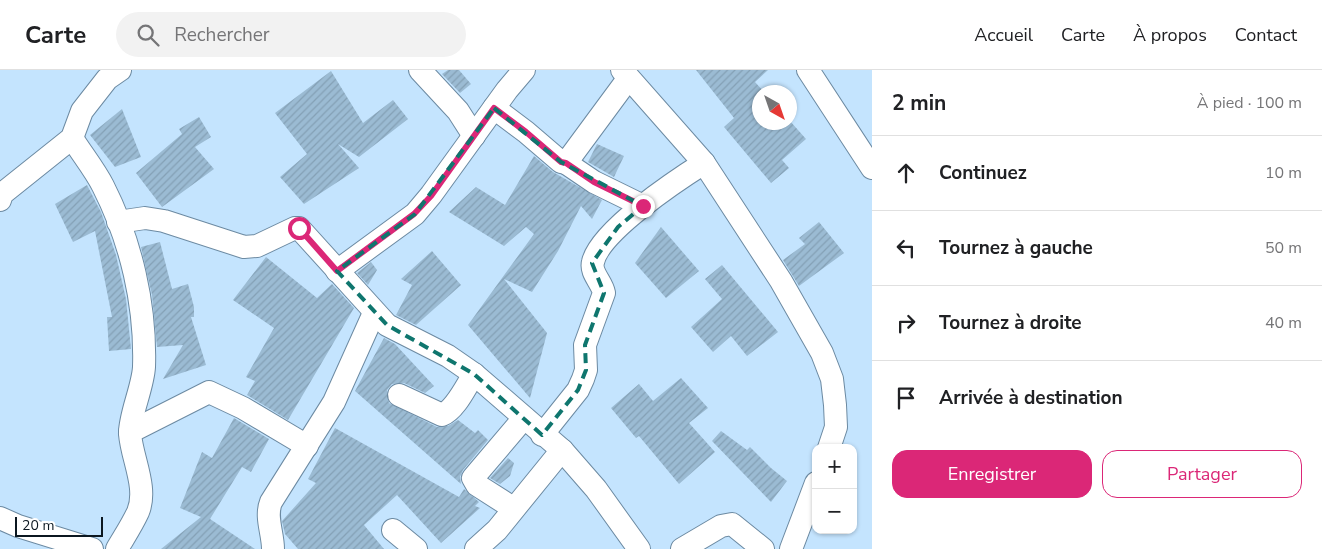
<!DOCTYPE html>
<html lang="fr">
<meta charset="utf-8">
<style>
:root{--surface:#fff;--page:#f2f2f2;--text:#202124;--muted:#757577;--line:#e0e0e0;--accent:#db2777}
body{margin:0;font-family:"Nunito Sans",sans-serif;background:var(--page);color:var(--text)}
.controls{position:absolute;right:15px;bottom:15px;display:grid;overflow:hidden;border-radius:10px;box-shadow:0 1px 4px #0004}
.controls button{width:45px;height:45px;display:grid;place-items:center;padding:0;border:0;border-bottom:1px solid var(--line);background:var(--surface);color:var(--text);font:25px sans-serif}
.compass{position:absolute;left:752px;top:15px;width:45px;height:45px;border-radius:50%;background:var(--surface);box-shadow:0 1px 4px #0004;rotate:140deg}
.scale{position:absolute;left:15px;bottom:12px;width:88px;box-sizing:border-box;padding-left:5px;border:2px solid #0b1720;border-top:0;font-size:14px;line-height:18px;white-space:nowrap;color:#0b1720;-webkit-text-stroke:4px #fff;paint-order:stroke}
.stop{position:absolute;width:15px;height:15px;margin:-11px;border:4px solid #db2777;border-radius:50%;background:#fff}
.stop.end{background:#db2777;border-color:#fff;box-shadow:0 1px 5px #0008}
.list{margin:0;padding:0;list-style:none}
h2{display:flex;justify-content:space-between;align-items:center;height:65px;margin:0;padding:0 20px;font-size:21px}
h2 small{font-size:16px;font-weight:400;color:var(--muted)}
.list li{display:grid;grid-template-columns:32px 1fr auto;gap:15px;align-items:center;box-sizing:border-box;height:75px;padding:0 20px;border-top:1px solid var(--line)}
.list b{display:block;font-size:19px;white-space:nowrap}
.list em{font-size:16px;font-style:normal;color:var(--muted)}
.actions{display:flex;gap:10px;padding:15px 20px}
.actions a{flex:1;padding:11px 0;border:1px solid var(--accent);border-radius:15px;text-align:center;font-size:18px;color:var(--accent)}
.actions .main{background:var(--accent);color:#fff}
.icon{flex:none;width:28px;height:28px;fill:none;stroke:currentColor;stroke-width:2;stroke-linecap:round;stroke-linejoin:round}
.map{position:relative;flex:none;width:872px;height:479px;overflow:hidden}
header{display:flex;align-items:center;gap:30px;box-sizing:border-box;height:70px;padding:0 25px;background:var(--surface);border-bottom:1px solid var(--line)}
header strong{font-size:24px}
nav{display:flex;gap:28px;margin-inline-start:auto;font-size:18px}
.search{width:350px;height:45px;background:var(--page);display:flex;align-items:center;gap:12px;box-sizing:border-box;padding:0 18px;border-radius:28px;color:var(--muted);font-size:19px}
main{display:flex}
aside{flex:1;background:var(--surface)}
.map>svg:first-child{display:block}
.building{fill:url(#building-hatch)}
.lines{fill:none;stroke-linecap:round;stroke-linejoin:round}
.street-casing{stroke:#6c8aa2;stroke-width:24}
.street{stroke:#fff;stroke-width:22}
.route{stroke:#db2777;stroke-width:6}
.marked{fill:none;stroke:#0f766e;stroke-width:4;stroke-dasharray:10 6;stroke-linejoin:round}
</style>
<header>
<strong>Carte</strong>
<div class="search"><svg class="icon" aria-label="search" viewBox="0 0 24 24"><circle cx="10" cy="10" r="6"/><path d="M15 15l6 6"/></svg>Rechercher</div>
<nav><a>Accueil</a><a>Carte</a><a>À propos</a><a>Contact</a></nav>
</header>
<main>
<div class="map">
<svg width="872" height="479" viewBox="0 0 872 479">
<defs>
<pattern id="building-hatch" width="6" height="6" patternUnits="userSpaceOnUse" patternTransform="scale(1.25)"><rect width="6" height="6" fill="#9bbbd3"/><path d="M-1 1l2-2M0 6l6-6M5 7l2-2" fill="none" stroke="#84a0b5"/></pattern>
</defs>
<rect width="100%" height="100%" fill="#c4e4fe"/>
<!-- building -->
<g class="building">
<path d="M 448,0 L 459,0 L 471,14 L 460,23 L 442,4 Z"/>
<path d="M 696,0 L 768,0 L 755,12 L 764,22 L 760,22 L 760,52 L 790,51 L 806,69 L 782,90 L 789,98 L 771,113 L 724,57 L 734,48 Z"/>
<path d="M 331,1 L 363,53 L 393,30 L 408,49 L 359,87 L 338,74 L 359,98 L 304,134 L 280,107 L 307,84 L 275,43 Z"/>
<path d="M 122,39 L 141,87 L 115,97 L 90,65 Z"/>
<path d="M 199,47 L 211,67 L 195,77 L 214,99 L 162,137 L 136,103 L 182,64 L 179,59 Z"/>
<path d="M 597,74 L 624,86 L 614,107 L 588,92 Z"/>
<path d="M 534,86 L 553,102 L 602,130 L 592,149 L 581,136 L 558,181 L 532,222 L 504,209 L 547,263 L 530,328 L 468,255 L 534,164 L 526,157 L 504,176 L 449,142 L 476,117 L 505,135 Z"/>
<path d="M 87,115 L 101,142 L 116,185 L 126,229 L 131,279 L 109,281 L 107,247 L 112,247 L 95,161 L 73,172 L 55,134 Z"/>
<path d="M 819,152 L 844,183 L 799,216 L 783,190 L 805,174 L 799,168 Z"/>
<path d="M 661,157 L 699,201 L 666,228 L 635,193 Z"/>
<path d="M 160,172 L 172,219 L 188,214 L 194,237 L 194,247 L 191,247 L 206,295 L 163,309 L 183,275 L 157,277 L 152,225 L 141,177 Z"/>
<path d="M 432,181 L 461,215 L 416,255 L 396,245 L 412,215 L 401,209 Z"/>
<path d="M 266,187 L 317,228 L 332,214 L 354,238 L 288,350 L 247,325 L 255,311 L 246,307 L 274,258 L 233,230 Z"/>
<path d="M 371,192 L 377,200 L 368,215 L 357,203 Z"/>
<path d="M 722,195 L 778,262 L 747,286 L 731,266 L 713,282 L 691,257 L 722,229 L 705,209 Z"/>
<path d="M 384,268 L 395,274 L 434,316 L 425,323 L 404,313 L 392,314 L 387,320 L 389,333 L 437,357 L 448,356 L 458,350 L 475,363 L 478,360 L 488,370 L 463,400 L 460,407 L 461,414 L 355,321 Z"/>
<path d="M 681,308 L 708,338 L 689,353 L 715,382 L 679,414 L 639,366 L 636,368 L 611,338 L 639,314 L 653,331 Z"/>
<path d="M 234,348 L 269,369 L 251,402 L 242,397 L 210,449 L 255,479 L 161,479 L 201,447 L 180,438 L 202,382 L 212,388 Z"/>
<path d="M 335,358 L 459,427 L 464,419 L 479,432 L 475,436 L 480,438 L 441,473 L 397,425 L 364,455 L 384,479 L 298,479 L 285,464 L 282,451 L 316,413 L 308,409 Z"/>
<path d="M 721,361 L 747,380 L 750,377 L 771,398 L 787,411 L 771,432 L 712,371 Z"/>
<path d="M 508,388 L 514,393 L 510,406 L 500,414 L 490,408 Z"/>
</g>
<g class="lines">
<!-- street casing -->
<g class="street-casing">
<g id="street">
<path d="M 420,0 L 458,41 L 474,66"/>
<path d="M 622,0 L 704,93 L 781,211 L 822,283 L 832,309 L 835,335 L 836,357 L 829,378"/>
<path d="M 808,0 L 872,98"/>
<path d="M 494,38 L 526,62 L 561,92 L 566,93 L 628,9"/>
<path d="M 72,68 C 82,84 95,100 103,116 C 131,171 146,235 144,297 C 143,317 129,347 130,364 C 132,389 148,418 138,442 C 132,455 124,467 117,479"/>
<path d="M 566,93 L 594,112 L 643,136"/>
<path d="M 0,130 L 2,124 L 72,68 L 82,41 L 107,9 L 120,0"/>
<path d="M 118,152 L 145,148 L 164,151 L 244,177 L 257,176 L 295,158 L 299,158 L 387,255 L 448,286 L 474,304 L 562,380 L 596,419 L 639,479"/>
<path d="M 337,201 L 415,144 L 431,125 L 507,20 L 524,0"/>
<path d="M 399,325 L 442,345 C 456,339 466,316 474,304"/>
<path d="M 130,362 L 209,322 L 243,338 L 307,376"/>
<path d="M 542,365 L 578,320 L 583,309 L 586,300 L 585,275 L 604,223 C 602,212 590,203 593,192 C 600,161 677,110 704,93"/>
<path d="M 513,438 L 477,415 L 473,408 L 524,348"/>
<path d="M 0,448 L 18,456 L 92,479"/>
<path d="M 393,460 L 416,479"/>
<path d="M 273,479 C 273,463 265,447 271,432 L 334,332 L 374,243"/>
<path d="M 476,479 L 497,460 L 562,380"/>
<path d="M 682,479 L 721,456 L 732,454 L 763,479"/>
<path d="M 791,479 L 816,413"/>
</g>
</g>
<!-- street -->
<use href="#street" class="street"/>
</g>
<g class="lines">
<!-- route -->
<path class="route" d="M 299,158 L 337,201 L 414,144 L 431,126 L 494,38 L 526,62 L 561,92 L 566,93 L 594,112 L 643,136"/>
</g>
<!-- marked area -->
<path class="marked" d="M 494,38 L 561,92 L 643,136 L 618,157 L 592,193 L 604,223 L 585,275 L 586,300 L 578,320 L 542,365 L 474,304 L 387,255 L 337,201 L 415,144 Z"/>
</svg>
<div class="controls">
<button>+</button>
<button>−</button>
</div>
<svg class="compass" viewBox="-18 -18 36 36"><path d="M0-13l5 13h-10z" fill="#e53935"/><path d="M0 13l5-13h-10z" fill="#757577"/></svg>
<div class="scale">20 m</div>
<div class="stop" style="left:299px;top:158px"></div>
<div class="stop end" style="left:643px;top:136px"></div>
</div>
<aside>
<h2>2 min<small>À pied · 100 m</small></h2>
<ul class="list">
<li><svg class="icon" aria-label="ahead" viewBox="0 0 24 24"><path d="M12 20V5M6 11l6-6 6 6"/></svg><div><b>Continuez</b></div><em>10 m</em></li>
<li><svg class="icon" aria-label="left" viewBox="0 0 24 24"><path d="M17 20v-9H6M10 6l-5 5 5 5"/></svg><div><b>Tournez à gauche</b></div><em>50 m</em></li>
<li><svg class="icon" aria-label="right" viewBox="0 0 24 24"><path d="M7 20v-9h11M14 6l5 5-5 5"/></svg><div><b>Tournez à droite</b></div><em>40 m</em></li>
<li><svg class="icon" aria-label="arrive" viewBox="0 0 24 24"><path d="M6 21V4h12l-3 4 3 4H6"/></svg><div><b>Arrivée à destination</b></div></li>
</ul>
<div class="actions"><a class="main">Enregistrer</a><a>Partager</a></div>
</aside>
</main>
